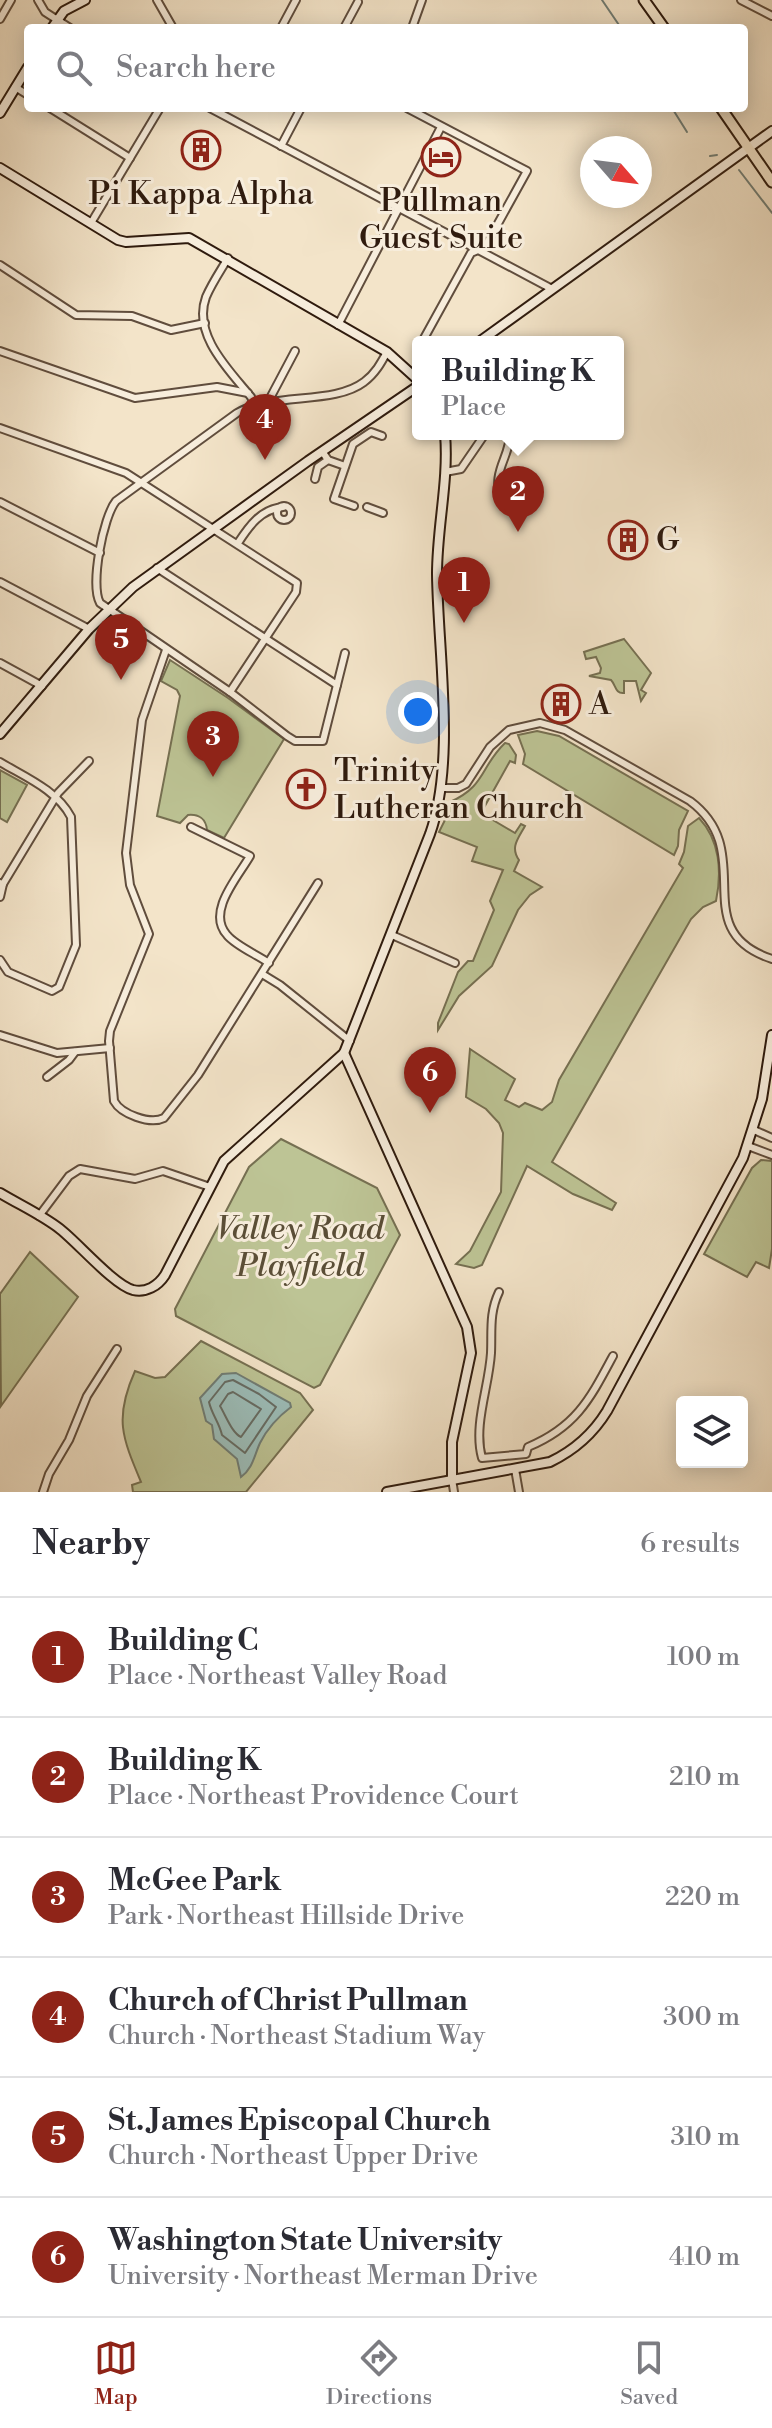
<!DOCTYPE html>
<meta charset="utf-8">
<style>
:root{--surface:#fff;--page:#f2f2f3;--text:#2b2b33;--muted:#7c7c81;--line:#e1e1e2;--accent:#8f2418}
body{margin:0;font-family:"Libre Bodoni",serif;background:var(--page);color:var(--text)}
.controls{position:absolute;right:24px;bottom:24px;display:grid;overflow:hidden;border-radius:8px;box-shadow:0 4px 20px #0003}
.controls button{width:72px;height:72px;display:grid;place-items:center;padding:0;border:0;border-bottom:2px solid var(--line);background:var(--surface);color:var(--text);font:40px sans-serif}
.compass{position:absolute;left:580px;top:136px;width:72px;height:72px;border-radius:50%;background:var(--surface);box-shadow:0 4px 20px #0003;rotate:118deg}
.you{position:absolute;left:418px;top:712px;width:28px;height:28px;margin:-20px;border:6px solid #fff;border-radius:50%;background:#1a73e8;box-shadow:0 0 0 12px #1a73e833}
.badge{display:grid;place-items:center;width:52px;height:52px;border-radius:50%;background:var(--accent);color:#fff;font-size:26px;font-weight:700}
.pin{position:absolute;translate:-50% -66px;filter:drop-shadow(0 2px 4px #0008)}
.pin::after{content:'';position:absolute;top:42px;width:28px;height:24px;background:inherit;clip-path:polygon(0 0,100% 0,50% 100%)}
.popup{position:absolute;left:412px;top:336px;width:212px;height:104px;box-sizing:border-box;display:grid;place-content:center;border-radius:8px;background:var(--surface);filter:drop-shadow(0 2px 6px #0005);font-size:26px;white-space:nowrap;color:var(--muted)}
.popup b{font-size:30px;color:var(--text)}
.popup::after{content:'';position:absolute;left:50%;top:100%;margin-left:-16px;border:16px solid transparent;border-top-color:var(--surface)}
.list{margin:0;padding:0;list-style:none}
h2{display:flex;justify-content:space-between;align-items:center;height:104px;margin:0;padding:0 32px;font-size:34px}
h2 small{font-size:26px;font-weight:400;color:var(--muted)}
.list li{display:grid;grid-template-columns:52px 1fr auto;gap:24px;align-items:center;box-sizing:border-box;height:120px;padding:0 32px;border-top:2px solid var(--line)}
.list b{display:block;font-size:30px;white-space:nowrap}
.list p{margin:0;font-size:26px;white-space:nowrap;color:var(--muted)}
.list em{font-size:26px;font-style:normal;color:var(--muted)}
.icon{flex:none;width:44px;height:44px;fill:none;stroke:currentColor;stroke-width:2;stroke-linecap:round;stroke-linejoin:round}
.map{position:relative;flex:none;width:772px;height:1492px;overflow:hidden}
.search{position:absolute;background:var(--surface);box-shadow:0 4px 20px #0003;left:24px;right:24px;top:24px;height:88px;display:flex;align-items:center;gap:20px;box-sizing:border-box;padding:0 28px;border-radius:8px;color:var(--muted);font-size:30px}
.sheet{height:824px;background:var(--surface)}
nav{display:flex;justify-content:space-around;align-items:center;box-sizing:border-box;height:112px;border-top:2px solid var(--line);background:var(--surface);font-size:22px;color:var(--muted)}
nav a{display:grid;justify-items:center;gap:4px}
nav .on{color:var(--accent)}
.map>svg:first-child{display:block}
.green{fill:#bdc495;stroke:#767052;stroke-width:2}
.water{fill:#9cbeba;stroke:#707d75;stroke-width:2}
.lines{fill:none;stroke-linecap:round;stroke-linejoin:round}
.shore{stroke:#666c64;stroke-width:2}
.stream{stroke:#707d75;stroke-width:2}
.street-casing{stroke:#604d3d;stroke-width:10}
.secondary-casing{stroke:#2f1b0e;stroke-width:12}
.primary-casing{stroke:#2f1b0e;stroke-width:13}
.street{stroke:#f7eddc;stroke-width:6}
.secondary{stroke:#f7eddc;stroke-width:8}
.primary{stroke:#f3e4c9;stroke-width:9}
.labels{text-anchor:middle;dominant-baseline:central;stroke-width:6;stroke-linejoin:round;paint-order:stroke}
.poi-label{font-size:32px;fill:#2f1b0e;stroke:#f7eddc;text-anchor:start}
.park-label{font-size:32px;font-style:italic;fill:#5a4e36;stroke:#f7eddc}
</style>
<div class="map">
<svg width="772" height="1492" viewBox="0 0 772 1492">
<rect width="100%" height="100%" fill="#f3e4c9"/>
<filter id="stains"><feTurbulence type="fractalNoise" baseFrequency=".0025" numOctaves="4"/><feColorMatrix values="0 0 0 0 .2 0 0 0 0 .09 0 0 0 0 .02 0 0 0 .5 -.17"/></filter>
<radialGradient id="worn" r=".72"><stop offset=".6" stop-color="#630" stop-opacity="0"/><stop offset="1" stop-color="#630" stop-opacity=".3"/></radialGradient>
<!-- green -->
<g class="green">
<path d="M 624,639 L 651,673 L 641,690 L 646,693 L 641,701 L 636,681 L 624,681 L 624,693 C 615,694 616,685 611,680 L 589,676 L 600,673 L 601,668 L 596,657 L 586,659 L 584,652 Z"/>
<path d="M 170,660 L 228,698 L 284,739 L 224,838 L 207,830 C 206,819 199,814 188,815 L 180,823 L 157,816 L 180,696 L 177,690 L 161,681 Z"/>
<path d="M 537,731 L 559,736 L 688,811 L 679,830 L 678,846 L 674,855 L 523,764 L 525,754 L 518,735 Z"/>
<path d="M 505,743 L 509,744 L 516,755 L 515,763 L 510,761 L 481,813 L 515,833 L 521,824 L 525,826 C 518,839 510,847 519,860 L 514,871 L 542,887 L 530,895 L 518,910 L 492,966 L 459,996 L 438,1030 L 438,1023 L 458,972 L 468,961 L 473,961 L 494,910 L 490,901 L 503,870 L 472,861 L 477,847 L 439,832 L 448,814 L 450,802 C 486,786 480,767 505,743 Z"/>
<path d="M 0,770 L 27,785 L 7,822 L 0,818 Z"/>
<path d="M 699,818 C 720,840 722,872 716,901 L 703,907 L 691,919 L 552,1162 L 616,1203 L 612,1210 L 573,1194 L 527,1166 L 482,1265 L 474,1268 L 456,1264 L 470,1251 L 501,1192 L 503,1133 L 499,1123 L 486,1109 L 466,1097 L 470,1049 L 515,1079 L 505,1100 L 519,1107 L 525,1103 L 542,1110 L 552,1102 L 559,1080 L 683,868 L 679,864 L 684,852 L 688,826 Z"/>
<path d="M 281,1139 L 377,1188 L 400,1235 L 320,1385 L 314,1388 L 176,1316 L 175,1309 L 249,1167 Z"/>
<path d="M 761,1160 L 772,1161 L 772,1249 L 769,1268 L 756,1262 L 747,1277 L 704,1254 L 752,1168 Z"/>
<path d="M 30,1252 L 78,1297 L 1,1406 L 0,1294 Z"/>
<path d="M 201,1341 L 300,1393 L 313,1410 L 246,1492 L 133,1492 L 132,1485 L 141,1482 C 122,1437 114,1418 135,1371 L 155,1378 L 165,1377 Z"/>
</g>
<!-- water -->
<path class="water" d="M 236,1373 L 290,1403 L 291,1407 C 279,1416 267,1429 260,1443 C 254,1456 253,1468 241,1477 L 237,1459 L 214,1439 L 212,1425 L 206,1421 L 200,1398 L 222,1374 Z"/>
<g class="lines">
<!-- shore -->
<g class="shore">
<path d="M 233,1380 L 259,1394 L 276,1407 L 245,1453 L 222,1435 C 219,1422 212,1415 209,1402 L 225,1382 Z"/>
<path d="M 233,1392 L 261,1409 L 241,1437 C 232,1433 226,1416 220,1406 L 228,1394 Z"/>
</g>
<!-- stream -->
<g class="stream">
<path d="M 602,0 L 621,28"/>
<path d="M 672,108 L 687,132"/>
<path d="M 710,156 L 717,155"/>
<path d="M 739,170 L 772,213"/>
</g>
<!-- street casing -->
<g class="street-casing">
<g id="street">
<path d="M 38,0 L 45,12 L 70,28"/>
<path d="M 157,0 L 173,28"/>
<path d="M 741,0 L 772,16"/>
<path d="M 0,19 L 11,0"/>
<path d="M 281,28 L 296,0"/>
<path d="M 344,28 L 358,2"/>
<path d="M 412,28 L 422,0"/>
<path d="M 15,87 L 28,95"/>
<path d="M 50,108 L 130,158"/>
<path d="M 210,108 L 552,289"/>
<path d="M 407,108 L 527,171 L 485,247 L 471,253 L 422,342"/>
<path d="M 281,146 L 301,108"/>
<path d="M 91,223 L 160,108"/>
<path d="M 228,258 C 221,270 212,283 206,297 C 192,335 230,371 251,397 L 254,404"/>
<path d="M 0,265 L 76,315 L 132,316 L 171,330 L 205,323"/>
<path d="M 338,325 L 441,127"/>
<path d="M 0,351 L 135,398 L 217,387 L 248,393"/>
<path d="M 268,402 L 295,351"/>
<path d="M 0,428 L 126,473 L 297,583 L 296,592 L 230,692"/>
<path d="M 322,451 L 328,460 L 345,466"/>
<path d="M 445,472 L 461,469 L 485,434"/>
<path d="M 315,479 L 318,467 L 328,460"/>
<path d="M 502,501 C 490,472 510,458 510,434"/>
<path d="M 0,502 L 100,553"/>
<path d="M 354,506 L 334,499 L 353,444 L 371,432 L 382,436"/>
<circle cx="284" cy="513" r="7"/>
<path d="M 367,507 L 383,513"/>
<path d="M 238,543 C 249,526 261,509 283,507"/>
<path d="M 157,568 L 337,685"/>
<path d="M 0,582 L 89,629"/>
<path d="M 166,650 L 142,720 L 126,853 L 130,885 L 149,934 L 110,1031 L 109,1041 L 114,1101 C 121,1114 150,1125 164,1118 L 198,1075 L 318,883"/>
<path d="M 345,653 L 323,741 L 295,741 L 287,736 L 230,692 L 100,603 C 90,585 103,517 116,501 L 237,413 C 273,392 334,405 364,382 C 375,374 381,363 387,352"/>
<path d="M 0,663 L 42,686"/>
<path d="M 0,762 C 25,777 57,790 71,817 L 76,945 L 59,987 L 52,991 L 8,972 L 0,960"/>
<path d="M 442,788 L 458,788 L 466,784 L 490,747 L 509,730 L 540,723 L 565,730 L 690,801 C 760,853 684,930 772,959"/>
<path d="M 191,827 L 250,856 C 238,877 206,912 227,935 C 236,946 256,954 269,963"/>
<path d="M 0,883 L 3,884 L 58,793 L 89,761"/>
<path d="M 0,897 L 3,884"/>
<path d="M 392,935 L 455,963"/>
<path d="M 262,974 L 280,985 L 350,1041"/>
<path d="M 0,1035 L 57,1053 L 110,1048"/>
<path d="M 47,1077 L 69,1060 L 75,1052"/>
<path d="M 754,1130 L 772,1138"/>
<path d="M 748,1146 L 772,1155"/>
<path d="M 39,1216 L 69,1176 L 80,1169 L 135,1179 L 163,1171 L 210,1187"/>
<path d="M 499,1292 C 489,1313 492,1331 491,1353 C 489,1387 473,1425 482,1458 L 526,1454 L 528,1447 C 576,1427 590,1399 613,1356"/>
<path d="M 515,1469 L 519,1492"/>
<path d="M 452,1479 L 454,1492"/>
<path d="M 43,1492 L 49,1474 L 69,1440 L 87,1396 L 117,1349"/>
</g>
</g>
<!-- secondary casing -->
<g class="secondary-casing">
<g id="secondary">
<path d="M 52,28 L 64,11 L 85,0"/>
<path d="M 0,113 L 28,67"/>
<path d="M 0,168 L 118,240 L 126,242 L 189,238 L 387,352 L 418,380"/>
<path d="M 479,342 L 772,131"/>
<path d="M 0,734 L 89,629 L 133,587 L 308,461 L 418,386"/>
<path d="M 344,1053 L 467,1327 L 471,1353 L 452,1442 L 452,1479"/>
<path d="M 0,1193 C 20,1205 42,1215 60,1229 C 78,1243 114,1285 133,1290 C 146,1293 158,1286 165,1275 L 224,1161 L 344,1053 L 430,834 C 456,761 438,653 437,574 C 437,527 449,480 445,434"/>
<path d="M 387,1492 L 550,1462 C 575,1450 593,1434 607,1411 L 743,1158 L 762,1099 L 772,1035"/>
</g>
</g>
<!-- primary casing -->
<g class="primary-casing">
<g id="primary">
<path d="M 644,0 L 664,28"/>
<path d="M 721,108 L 772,182"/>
</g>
</g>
<!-- street -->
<use href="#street" class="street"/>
<!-- secondary -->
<use href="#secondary" class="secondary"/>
<!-- primary -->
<use href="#primary" class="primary"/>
</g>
<!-- icons -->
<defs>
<g id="building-ring" transform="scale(2)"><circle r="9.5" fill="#f7eddc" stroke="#8f2418" stroke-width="1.5"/><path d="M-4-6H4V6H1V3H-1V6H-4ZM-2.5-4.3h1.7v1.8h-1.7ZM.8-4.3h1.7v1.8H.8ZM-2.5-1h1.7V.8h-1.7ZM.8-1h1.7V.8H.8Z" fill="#8f2418"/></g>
<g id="hotel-ring" transform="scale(2)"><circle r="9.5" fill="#f7eddc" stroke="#8f2418" stroke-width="1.5"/><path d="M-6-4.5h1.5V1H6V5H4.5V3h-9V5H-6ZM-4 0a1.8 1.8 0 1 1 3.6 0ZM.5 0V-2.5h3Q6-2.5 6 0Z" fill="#8f2418"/></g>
<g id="church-ring" transform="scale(2)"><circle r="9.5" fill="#f7eddc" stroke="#8f2418" stroke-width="1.5"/><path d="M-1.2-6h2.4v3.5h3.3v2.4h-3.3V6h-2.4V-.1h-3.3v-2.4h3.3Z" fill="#8f2418"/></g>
</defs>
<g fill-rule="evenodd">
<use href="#building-ring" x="201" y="150"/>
<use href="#hotel-ring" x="441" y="157"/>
<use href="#building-ring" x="628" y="540"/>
<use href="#building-ring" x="561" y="704"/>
<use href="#church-ring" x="306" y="789"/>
</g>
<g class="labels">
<!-- poi labels -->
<g class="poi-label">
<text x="201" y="194" text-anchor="middle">Pi Kappa Alpha</text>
<text x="441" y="201" text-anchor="middle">Pullman<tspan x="441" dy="37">Guest Suite</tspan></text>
<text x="656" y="540">G</text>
<text x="589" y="704">A</text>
<text x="334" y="771">Trinity<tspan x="334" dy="37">Lutheran Church</tspan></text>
</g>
<!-- park labels -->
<g class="park-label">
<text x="300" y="1229">Valley Road<tspan x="300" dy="37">Playfield</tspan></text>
</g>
</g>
<rect width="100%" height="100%" filter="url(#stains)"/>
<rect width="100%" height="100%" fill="url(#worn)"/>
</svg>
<div class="controls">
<button><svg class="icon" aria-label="layers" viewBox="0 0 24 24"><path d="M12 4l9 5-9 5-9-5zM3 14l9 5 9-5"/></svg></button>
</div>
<svg class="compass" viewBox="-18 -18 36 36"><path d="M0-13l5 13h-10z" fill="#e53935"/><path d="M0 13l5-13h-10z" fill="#7c7c81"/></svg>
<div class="you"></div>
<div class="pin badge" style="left:464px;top:623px">1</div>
<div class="pin badge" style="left:518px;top:532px">2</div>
<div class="popup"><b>Building K</b>Place</div>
<div class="pin badge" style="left:213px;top:777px">3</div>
<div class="pin badge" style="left:265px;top:460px">4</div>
<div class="pin badge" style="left:121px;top:680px">5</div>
<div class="pin badge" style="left:430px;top:1113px">6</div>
<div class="search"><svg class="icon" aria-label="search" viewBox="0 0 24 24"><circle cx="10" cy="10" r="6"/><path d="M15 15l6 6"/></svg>Search here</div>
</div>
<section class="sheet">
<h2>Nearby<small>6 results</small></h2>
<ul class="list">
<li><span class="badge">1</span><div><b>Building C</b><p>Place · Northeast Valley Road</p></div><em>100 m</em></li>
<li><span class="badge">2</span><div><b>Building K</b><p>Place · Northeast Providence Court</p></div><em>210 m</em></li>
<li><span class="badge">3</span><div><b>McGee Park</b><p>Park · Northeast Hillside Drive</p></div><em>220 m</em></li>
<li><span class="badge">4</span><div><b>Church of Christ Pullman</b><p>Church · Northeast Stadium Way</p></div><em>300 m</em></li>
<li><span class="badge">5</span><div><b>St. James Episcopal Church</b><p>Church · Northeast Upper Drive</p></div><em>310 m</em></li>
<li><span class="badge">6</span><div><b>Washington State University</b><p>University · Northeast Merman Drive</p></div><em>410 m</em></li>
</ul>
</section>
<nav>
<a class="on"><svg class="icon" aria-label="map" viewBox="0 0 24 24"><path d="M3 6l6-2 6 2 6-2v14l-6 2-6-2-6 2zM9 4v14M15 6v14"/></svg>Map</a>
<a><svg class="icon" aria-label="directions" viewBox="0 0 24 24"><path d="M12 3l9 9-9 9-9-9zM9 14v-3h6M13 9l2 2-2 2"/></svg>Directions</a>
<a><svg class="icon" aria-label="saved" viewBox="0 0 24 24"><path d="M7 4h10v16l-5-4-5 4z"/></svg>Saved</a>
</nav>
